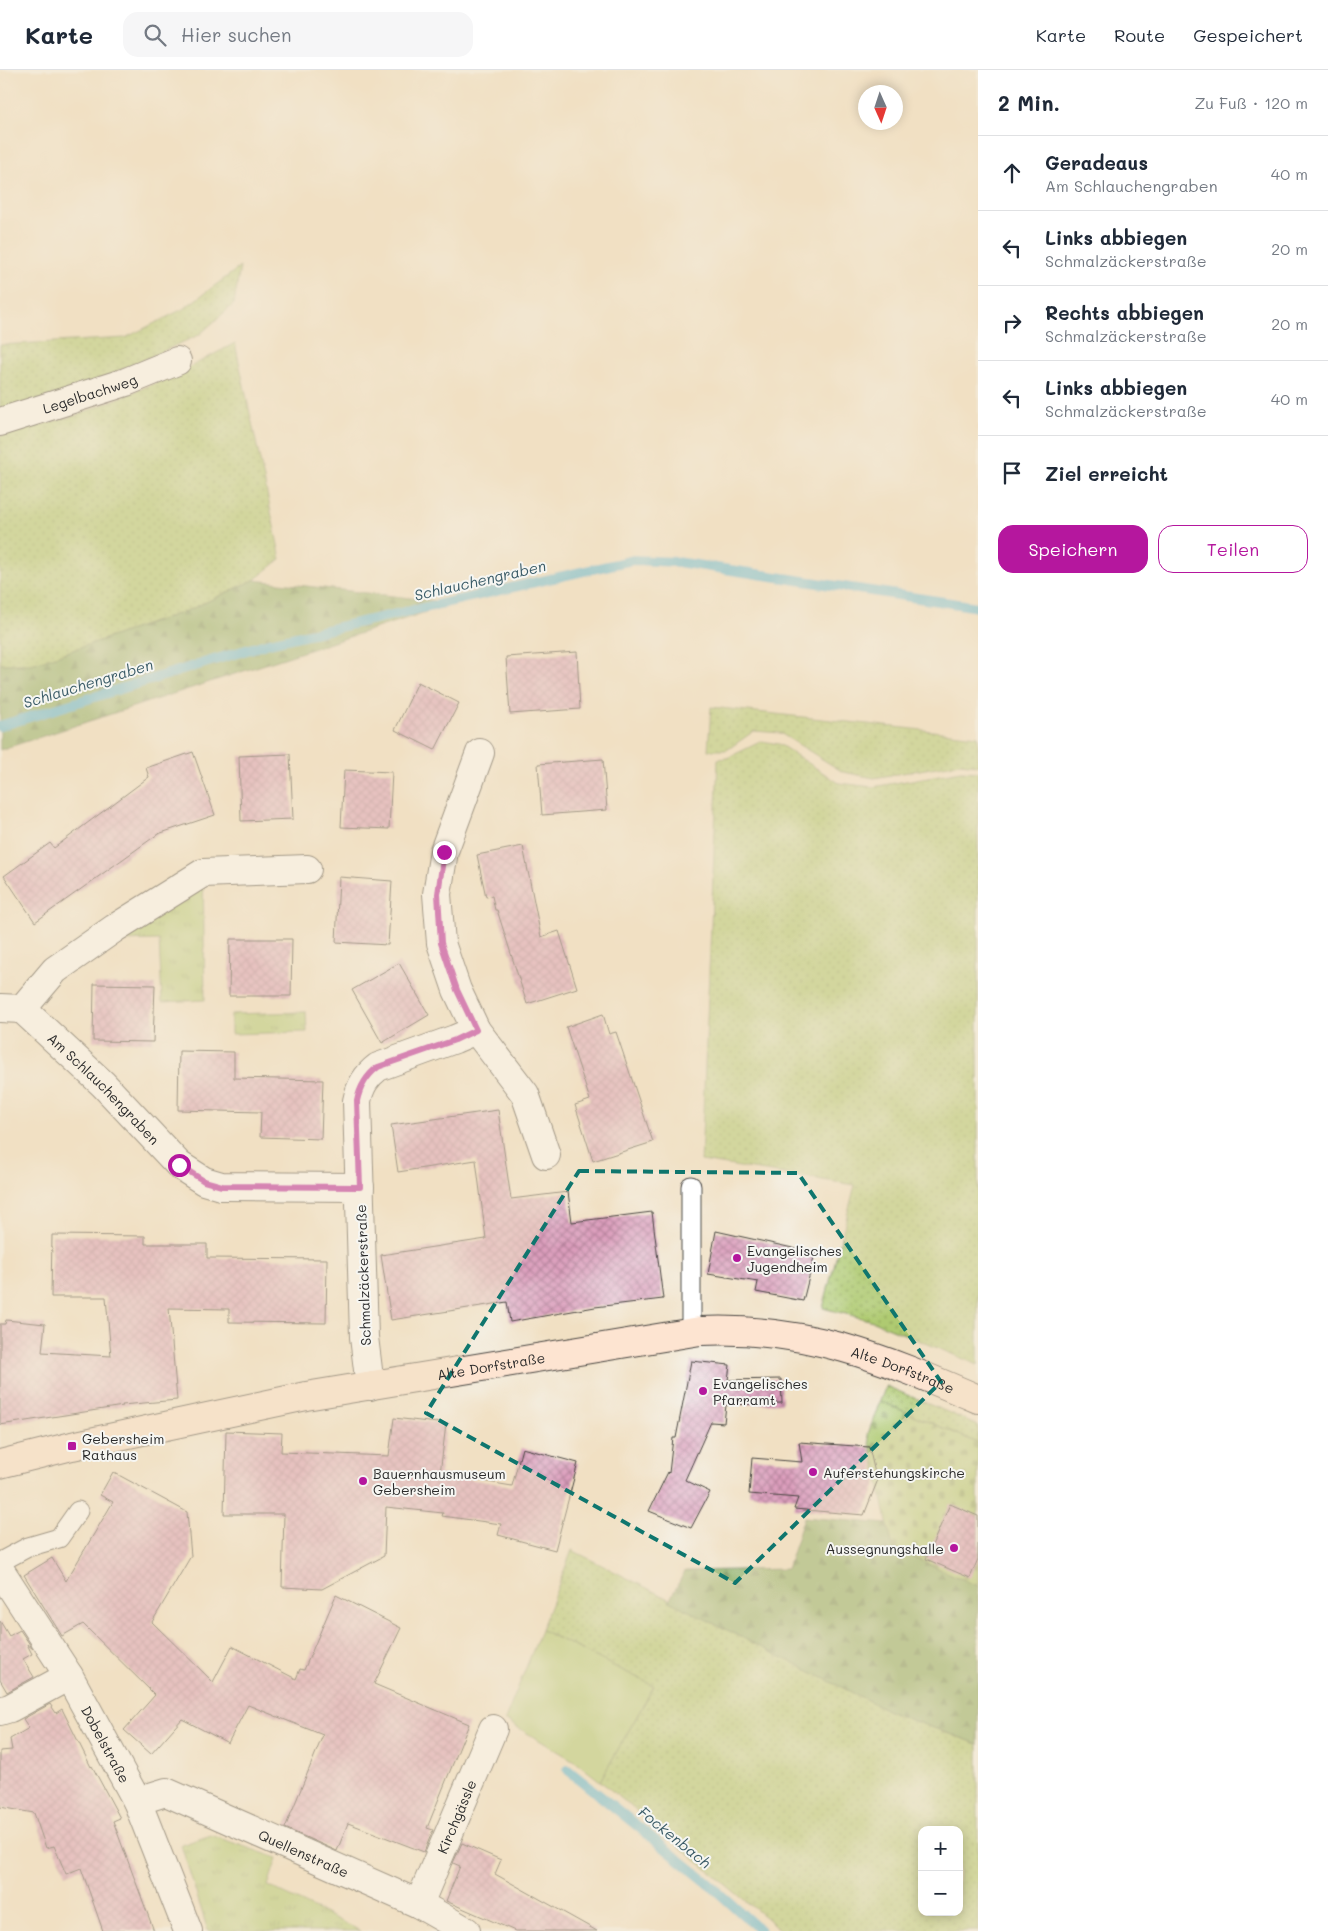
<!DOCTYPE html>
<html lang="de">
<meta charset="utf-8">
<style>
:root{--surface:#fff;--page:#f6f6f7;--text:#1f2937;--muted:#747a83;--line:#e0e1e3;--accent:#b5179e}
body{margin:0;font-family:Mali,sans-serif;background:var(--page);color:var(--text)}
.controls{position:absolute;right:15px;bottom:15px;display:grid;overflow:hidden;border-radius:10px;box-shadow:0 2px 12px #0003}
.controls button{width:45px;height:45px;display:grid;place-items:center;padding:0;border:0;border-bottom:1px solid var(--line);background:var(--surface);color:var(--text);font:25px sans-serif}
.compass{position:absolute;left:858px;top:15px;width:45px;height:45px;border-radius:50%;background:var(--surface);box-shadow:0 2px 12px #0003;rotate:177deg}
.stop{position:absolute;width:15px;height:15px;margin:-11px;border:4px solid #b5179e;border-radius:50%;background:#fff}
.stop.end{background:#b5179e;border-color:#fff;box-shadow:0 1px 5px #0008}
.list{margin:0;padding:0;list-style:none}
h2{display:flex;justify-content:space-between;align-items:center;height:65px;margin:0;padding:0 20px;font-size:21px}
h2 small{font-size:16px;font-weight:400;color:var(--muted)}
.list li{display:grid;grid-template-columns:32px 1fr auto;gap:15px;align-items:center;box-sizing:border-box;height:75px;padding:0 20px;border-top:1px solid var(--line)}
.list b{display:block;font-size:19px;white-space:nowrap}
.list p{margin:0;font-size:16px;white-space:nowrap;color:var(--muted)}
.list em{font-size:16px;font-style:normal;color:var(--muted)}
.actions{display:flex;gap:10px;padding:15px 20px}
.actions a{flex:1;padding:11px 0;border:1px solid var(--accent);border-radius:15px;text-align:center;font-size:18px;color:var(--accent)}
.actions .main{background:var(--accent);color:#fff}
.icon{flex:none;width:28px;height:28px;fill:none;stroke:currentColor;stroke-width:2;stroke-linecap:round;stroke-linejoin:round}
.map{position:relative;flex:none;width:978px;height:1861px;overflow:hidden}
header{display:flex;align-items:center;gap:30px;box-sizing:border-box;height:70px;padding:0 25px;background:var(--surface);border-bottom:1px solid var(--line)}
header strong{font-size:24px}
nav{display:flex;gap:28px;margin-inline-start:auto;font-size:18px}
.search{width:350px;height:45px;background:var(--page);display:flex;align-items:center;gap:12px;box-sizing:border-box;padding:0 18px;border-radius:15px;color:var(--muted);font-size:19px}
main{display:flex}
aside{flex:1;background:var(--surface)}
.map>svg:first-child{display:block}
.grass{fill:url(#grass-dots);stroke:#6d7a4e;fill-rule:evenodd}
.forest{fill:url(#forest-firs);stroke:#5b6c47}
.cemetery{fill:url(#cemetery-stones);stroke:#6d7a4e}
.park{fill:url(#park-tufts);stroke:#6d7a4e}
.garden{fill:#afca71;stroke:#6d7a4e}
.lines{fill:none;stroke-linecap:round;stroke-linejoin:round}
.stream{stroke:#57b5d6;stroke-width:10}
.building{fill:url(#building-cross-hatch)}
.lane-casing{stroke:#494642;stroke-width:21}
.street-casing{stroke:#494642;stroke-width:30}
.secondary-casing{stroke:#494642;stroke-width:30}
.lane{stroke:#fff;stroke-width:19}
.street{stroke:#fff;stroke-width:28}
.secondary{stroke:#fde4d1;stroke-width:28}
.route{stroke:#b5179e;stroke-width:6}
.marked{fill:none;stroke:#0f766e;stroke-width:4;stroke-dasharray:10 6;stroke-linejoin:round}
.poi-dot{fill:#b5179e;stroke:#f6f6f2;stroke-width:2}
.labels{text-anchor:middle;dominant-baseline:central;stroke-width:4;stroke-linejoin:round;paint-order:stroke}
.street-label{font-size:14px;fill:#2b2b2b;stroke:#f6f6f2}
.poi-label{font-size:14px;fill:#2b2b2b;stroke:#f6f6f2;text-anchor:start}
.water-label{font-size:15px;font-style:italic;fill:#3a5b67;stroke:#f6f6f2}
</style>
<header>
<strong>Karte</strong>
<div class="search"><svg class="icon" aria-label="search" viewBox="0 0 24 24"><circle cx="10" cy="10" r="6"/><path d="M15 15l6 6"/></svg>Hier suchen</div>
<nav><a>Karte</a><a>Route</a><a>Gespeichert</a></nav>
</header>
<main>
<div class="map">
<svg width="978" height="1861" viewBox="0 0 978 1861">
<defs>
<pattern id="grass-dots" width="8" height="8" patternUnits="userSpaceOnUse" patternTransform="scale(1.25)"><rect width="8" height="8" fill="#afca71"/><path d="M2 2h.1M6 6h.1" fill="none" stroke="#8fa45d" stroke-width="1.8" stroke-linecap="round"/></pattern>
<pattern id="forest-firs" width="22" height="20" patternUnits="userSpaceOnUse" patternTransform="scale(1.25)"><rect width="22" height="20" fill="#8bae63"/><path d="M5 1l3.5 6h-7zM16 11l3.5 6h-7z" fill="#728e52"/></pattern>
<pattern id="cemetery-stones" width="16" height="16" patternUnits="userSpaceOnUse" patternTransform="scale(1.25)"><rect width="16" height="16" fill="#afca71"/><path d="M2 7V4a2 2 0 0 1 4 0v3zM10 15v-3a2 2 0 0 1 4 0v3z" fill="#8fa45d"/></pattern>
<pattern id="park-tufts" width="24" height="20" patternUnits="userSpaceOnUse" patternTransform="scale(1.25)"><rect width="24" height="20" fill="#afca71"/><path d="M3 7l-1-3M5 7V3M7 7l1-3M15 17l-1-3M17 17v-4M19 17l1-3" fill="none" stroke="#8fa45d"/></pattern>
<pattern id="building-cross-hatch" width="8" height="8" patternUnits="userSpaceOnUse" patternTransform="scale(1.25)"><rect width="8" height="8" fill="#db9dbc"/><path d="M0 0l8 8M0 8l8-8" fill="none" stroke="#b28099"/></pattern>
</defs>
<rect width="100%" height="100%" fill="#f6f6f2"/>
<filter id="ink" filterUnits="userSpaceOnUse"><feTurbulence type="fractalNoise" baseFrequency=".02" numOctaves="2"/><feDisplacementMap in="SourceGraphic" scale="10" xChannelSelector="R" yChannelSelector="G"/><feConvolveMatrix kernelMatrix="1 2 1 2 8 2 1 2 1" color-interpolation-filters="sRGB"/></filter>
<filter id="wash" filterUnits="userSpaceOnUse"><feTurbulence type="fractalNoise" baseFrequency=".0096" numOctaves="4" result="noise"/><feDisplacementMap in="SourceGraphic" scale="20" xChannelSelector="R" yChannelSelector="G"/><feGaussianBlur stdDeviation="1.12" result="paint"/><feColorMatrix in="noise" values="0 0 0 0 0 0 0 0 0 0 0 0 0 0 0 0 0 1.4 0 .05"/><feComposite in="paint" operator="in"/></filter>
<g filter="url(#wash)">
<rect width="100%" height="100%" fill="#f1e0c3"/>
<!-- grass -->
<g class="grass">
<path d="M 240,197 L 234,234 L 199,265 L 80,318 L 0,342 L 0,275 L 125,268 L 183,239 Z"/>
<path d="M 235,273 L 281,489 L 254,510 L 189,540 L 32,595 L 0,594 L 0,366 L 77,345 L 173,306 Z"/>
<path d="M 711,637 L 978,666 L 978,695 L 960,693 L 874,708 L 843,702 L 780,663 L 754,661 L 727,680 L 708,680 Z"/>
<path d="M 762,671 L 779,674 L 839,713 L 873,717 L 961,701 L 978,702 L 978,1295 L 873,1251 L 823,1238 L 855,1115 L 701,1091 L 718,689 L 727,688 Z"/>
<path d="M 886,1316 L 978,1355 L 978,1373 L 880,1331 Z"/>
<path d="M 572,1480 L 895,1644 L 978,1674 L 978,1861 L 782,1861 L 600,1711 L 654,1616 L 541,1560 ZM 922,1760 L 959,1760 L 959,1842 L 922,1842 Z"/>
</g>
<!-- forest -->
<g class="forest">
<path d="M 254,510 L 454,533 L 0,680 L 0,594 L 32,594 L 189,540 Z"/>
<path d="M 804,1447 L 888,1454 L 893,1478 L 978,1516 L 978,1674 L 895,1644 L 669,1531 L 685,1501 L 787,1499 Z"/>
</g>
<!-- cemetery -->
<path class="cemetery" d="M 880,1331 L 978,1373 L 978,1516 L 893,1478 L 868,1364 Z"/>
<!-- park -->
<g class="park">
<path d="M 203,803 L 205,930 L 162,932 L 159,870 L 121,871 L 115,858 Z"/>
<path d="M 306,942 L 307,962 L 231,964 L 231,944 Z"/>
<path d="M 211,1765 L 277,1788 L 268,1816 L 361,1861 L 208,1861 L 181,1775 Z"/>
</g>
<!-- garden -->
<path class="garden" d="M 541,1560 L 654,1616 L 600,1711 L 576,1692 L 505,1650 Z"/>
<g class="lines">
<!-- stream -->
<g class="stream">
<path d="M 0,656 L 269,573 L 633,490 L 677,492 L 978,537"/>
<path d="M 568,1700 L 708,1813 L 761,1861"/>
</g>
</g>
<g id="blocks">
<!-- building -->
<g class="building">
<path d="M 577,582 L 580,639 L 510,644 L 506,587 Z"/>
<path d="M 418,612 L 459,633 L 435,680 L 395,660 Z"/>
<path d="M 193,682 L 215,745 L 158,764 L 35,852 L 4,806 L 50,773 L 54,778 L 149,707 L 146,698 Z"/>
<path d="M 290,684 L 293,749 L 241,751 L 239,686 Z"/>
<path d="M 603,689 L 607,740 L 542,745 L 538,694 Z"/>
<path d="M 344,700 L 392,702 L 389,759 L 341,757 Z"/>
<path d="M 523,776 L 541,867 L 559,861 L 577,918 L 527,934 L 497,840 L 495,840 L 492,826 L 486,827 L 477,785 Z"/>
<path d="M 339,807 L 392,811 L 388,875 L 336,872 Z"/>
<path d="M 230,869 L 292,869 L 291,926 L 229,926 Z"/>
<path d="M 399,893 L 429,945 L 382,973 L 352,920 Z"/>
<path d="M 94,914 L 155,915 L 153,972 L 93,971 Z"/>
<path d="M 603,944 L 609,964 L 616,962 L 653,1072 L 593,1091 L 575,1035 L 590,1030 L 566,957 Z"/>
<path d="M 179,981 L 234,982 L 234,1008 L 323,1010 L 321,1069 L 260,1067 L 261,1042 L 178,1040 Z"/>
<path d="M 498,1040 L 511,1129 L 568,1122 L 572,1152 L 652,1142 L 663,1229 L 595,1237 L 510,1252 L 507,1232 L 391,1250 L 381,1185 L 486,1169 L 476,1090 L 398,1102 L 391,1055 Z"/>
<path d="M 716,1161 L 815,1183 L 803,1231 L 756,1222 L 758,1212 L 708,1204 Z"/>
<path d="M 52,1165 L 145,1166 L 145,1174 L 207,1174 L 207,1188 L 327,1189 L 326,1253 L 229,1252 L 229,1239 L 169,1238 L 177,1330 L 122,1335 L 123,1336 L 0,1355 L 0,1254 L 5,1254 L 6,1250 L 45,1254 L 42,1282 L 111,1286 L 106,1227 L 51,1227 Z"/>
<path d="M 691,1291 L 730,1295 L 728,1310 L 781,1309 L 782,1333 L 726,1335 L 724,1353 L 711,1352 L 685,1410 L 710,1422 L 691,1458 L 649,1441 L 668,1402 L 669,1403 L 673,1368 L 676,1368 Z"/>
<path d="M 394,1348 L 446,1354 L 440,1404 L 512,1416 L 522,1378 L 578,1393 L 555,1480 L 498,1465 L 501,1454 L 442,1446 L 443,1443 L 386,1437 L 384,1486 L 322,1519 L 282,1517 L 284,1444 L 224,1444 L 226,1361 L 282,1363 L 281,1382 L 389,1386 Z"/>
<path d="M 799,1372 L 869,1377 L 877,1412 L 864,1445 L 794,1439 L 798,1428 L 749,1424 L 752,1388 L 802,1392 Z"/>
<path d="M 113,1402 L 187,1442 L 191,1486 L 152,1552 L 213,1612 L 232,1576 L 296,1609 L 300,1599 L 304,1600 L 336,1525 L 401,1558 L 374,1614 L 469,1654 L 427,1758 L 433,1760 L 424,1782 L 348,1753 L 337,1781 L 285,1758 L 323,1665 L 248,1635 L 228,1673 L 182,1649 L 151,1684 L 124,1660 L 155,1625 L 83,1554 L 62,1566 L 24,1505 L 52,1488 L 66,1511 L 113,1432 L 100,1425 Z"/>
<path d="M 950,1434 L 978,1446 L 978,1489 L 970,1508 L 926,1489 Z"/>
<path d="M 0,1551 L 9,1566 L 20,1560 L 33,1579 L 27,1574 L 32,1584 L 23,1589 L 34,1607 L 7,1622 L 0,1610 Z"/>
<path d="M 50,1634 L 56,1643 L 62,1639 L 91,1697 L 92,1696 L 120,1748 L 113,1751 L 154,1861 L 103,1861 L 81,1798 L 66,1804 L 54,1776 L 46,1778 L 34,1743 L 0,1737 L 0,1681 L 12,1680 L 10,1669 L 29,1658 L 23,1649 Z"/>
<path d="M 462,1773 L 501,1790 L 495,1804 L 597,1861 L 515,1861 L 446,1831 L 460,1796 L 453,1793 Z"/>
</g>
</g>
</g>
<g filter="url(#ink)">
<use href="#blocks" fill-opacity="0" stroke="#494642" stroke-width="1"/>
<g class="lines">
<!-- lane casing -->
<g class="lane-casing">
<g id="lane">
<path d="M 691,1116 L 691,1263"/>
<path d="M 0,1492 L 28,1477 L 59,1468 L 78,1441"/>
</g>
</g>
<!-- street casing -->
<g class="street-casing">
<g id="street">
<path id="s1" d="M 0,352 L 126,312 L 177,291"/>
<path d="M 480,683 L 444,781 L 437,824 L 441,873 L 457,920 L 476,960 L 525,1024 L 546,1085"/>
<path d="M 0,938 L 22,939 L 55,900 L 115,858 L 203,803 L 307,799"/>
<path id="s2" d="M 22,939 L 103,1014 L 179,1095 L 204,1111 L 221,1116 L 360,1117"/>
<path d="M 370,1316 L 364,1267 L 357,1031 C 360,1016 366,1006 378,997 L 455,969 L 476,960"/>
<path id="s3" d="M 0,1500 L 69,1606 L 137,1731 L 188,1861"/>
<path d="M 0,1641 L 10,1638 L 69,1606"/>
<path id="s4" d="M 137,1731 L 166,1722 L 419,1834 L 466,1861"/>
<path id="s5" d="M 419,1834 L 493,1659"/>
</g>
</g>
<!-- secondary casing -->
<g class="secondary-casing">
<g id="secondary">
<path id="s6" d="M 0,1394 L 72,1376 L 306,1326 L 700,1261 C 806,1256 883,1288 978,1329"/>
</g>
</g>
<!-- lane -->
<use href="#lane" class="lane"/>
<!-- street -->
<use href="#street" class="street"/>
<!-- secondary -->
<use href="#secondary" class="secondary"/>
</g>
</g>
<g class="lines" filter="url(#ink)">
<!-- route -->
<path class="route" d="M 179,1095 L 204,1111 L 222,1116 L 360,1117 L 357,1031 C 360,1016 366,1006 378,997 L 455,970 L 476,960 L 457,920 L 441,873 L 438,824 L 444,782"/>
</g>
<!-- marked area -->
<path d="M0 0H978V1861H0ZM 579,1101 L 798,1103 L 941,1312 L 735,1513 L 426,1343 Z" fill="#f1e0c3" fill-opacity=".55" fill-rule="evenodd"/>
<path class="marked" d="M 579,1101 L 798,1103 L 941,1312 L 735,1513 L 426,1343 Z"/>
<!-- markers -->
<g class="poi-dot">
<circle cx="737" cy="1188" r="5"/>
<circle cx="703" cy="1321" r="5"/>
<rect x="67" y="1371" width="10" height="10" rx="2.5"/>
<circle cx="813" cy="1402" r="5"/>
<circle cx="363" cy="1411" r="5"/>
<circle cx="954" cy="1478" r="5"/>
</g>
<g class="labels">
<!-- street labels -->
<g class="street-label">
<text stroke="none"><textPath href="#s1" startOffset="94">Legelbachweg</textPath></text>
<text stroke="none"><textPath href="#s2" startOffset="114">Am Schlauchengraben</textPath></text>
<text transform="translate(363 1205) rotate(-92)">Schmalzäckerstraße</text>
<text stroke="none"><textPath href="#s6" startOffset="501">Alte Dorfstraße</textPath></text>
<text stroke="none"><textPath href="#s6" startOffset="921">Alte Dorfstraße</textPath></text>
<text stroke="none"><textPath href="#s3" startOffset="204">Dobelstraße</textPath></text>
<text stroke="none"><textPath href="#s5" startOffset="95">Kirchgässle</textPath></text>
<text stroke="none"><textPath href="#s4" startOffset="181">Quellenstraße</textPath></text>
</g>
<!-- poi labels -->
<g class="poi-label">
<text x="747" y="1180">Evangelisches<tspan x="747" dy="16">Jugendheim</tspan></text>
<text x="713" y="1313">Evangelisches<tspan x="713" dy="16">Pfarramt</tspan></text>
<text x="82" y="1368">Gebersheim<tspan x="82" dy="16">Rathaus</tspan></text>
<text x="823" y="1402">Auferstehungskirche</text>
<text x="373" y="1403">Bauernhausmuseum<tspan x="373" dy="16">Gebersheim</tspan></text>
<text x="944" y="1478" text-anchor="end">Aussegnungshalle</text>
</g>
<!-- water labels -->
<g class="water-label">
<text transform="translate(480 510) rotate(-13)">Schlauchengraben</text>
<text transform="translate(88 613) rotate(-17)">Schlauchengraben</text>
<text transform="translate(675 1767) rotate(39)">Fockenbach</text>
</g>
</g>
</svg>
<div class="controls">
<button>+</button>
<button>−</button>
</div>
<svg class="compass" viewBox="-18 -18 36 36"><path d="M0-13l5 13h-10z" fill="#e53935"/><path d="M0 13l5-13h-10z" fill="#747a83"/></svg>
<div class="stop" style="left:179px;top:1095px"></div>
<div class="stop end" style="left:444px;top:782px"></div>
</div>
<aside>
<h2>2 Min.<small>Zu Fuß · 120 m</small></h2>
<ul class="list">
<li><svg class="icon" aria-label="ahead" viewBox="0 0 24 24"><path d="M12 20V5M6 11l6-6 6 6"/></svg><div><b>Geradeaus</b><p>Am Schlauchengraben</p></div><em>40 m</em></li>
<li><svg class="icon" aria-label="left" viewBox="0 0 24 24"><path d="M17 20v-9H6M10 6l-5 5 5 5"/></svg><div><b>Links abbiegen</b><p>Schmalzäckerstraße</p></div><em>20 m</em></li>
<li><svg class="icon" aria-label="right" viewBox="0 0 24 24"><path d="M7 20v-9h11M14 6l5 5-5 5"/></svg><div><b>Rechts abbiegen</b><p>Schmalzäckerstraße</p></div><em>20 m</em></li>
<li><svg class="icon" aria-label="left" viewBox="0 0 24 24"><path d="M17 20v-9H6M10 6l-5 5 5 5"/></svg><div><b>Links abbiegen</b><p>Schmalzäckerstraße</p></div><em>40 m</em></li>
<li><svg class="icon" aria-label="arrive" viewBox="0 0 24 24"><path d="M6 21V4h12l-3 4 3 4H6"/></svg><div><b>Ziel erreicht</b></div></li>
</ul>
<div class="actions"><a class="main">Speichern</a><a>Teilen</a></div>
</aside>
</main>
